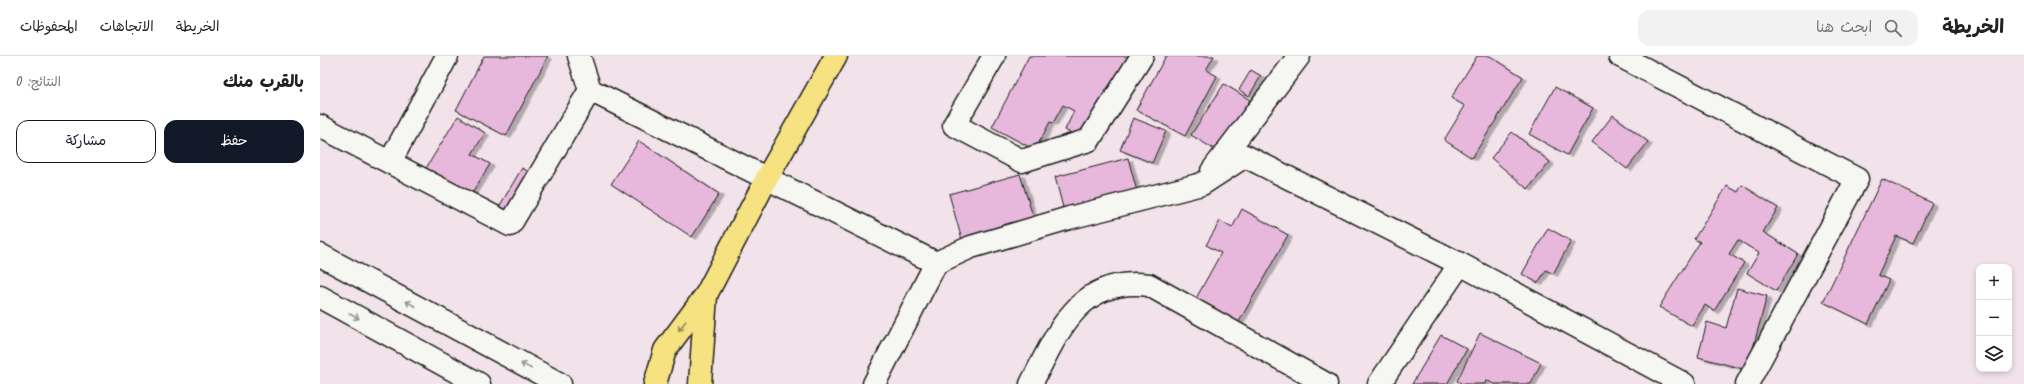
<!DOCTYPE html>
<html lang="ar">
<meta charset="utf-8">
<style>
:root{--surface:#fff;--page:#f2f2f2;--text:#222;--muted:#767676;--line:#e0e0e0;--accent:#111827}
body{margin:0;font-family:Kalam,"Playpen Sans Arabic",sans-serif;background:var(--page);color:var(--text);direction:rtl}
.controls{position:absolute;right:12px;bottom:12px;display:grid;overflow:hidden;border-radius:8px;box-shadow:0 2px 6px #0003}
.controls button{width:36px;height:36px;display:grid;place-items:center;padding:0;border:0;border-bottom:1px solid var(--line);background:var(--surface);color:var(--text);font:20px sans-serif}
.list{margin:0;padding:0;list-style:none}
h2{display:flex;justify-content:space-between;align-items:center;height:52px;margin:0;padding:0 16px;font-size:17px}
h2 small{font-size:13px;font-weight:400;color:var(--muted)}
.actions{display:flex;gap:8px;padding:12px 16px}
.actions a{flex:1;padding:9px 0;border:1px solid var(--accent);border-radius:12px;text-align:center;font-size:14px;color:var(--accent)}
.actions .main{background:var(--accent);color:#fff}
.icon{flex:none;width:22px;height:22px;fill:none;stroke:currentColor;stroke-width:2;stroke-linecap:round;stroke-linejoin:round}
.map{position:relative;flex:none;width:1704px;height:328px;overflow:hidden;direction:ltr}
header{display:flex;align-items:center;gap:24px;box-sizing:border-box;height:56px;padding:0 20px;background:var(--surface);border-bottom:1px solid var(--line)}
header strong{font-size:19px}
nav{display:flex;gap:22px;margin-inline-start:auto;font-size:14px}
.search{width:280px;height:36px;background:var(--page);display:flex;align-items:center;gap:10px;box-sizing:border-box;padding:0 14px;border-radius:12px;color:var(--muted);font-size:15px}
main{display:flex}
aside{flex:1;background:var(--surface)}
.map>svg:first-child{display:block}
.building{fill:#e7b8db;stroke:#1c1c1c;filter:url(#shadow)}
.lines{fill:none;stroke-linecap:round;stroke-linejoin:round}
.minor-casing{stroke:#1c1c1c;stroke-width:25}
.major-casing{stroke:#1c1c1c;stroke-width:25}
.minor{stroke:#f6f6f2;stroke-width:22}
.major{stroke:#f6e281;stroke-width:22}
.oneway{stroke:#949492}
.oneway2{stroke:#948954}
</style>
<header>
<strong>الخريطة</strong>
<div class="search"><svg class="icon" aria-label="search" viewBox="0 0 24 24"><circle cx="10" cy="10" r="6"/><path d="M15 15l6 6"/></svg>ابحث هنا</div>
<nav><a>الخريطة</a><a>الاتجاهات</a><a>المحفوظات</a></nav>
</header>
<main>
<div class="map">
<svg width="1704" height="328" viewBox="0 0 1704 328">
<defs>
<filter id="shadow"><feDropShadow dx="4.5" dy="2.5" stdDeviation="0" flood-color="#0004"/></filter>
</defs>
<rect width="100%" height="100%" fill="#f2e3eb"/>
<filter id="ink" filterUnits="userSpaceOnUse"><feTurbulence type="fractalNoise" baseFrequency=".025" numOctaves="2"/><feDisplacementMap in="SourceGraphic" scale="8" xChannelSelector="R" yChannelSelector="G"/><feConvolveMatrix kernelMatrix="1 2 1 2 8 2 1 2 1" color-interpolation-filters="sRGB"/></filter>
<g filter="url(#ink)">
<!-- building -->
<g class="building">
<path d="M 164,0 L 228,0 L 186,80 L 136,54 Z"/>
<path d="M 709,0 L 821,0 L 774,89 L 745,74 L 754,55 L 743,49 L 733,67 L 730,66 L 715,94 L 672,71 Z"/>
<path d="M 846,0 L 894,0 L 886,14 L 897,20 L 865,80 L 816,54 Z"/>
<path d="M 1157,0 L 1170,0 L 1203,21 L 1152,102 L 1124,84 L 1145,50 L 1131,42 Z"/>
<path d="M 931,14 L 941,20 L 929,40 L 919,34 Z"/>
<path d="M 904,28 L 930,44 L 897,95 L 871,79 Z"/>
<path d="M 1235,31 L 1273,52 L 1247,99 L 1209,78 Z"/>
<path d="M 1293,59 L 1328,86 L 1307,113 L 1272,86 Z"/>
<path d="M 138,60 L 165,77 L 152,98 L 170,108 L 145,149 L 100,122 Z"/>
<path d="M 813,62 L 846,75 L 832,107 L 800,94 Z"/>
<path d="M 1192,76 L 1230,106 L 1208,133 L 1171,102 Z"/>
<path d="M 319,85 L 399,138 L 372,181 L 291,128 Z"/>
<path d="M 808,102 L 818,139 L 745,159 L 735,121 Z"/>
<path d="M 202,112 L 223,124 L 197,168 L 176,156 Z"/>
<path d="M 700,118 L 716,170 L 644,191 L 629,138 Z"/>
<path d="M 1562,123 L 1612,147 L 1593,187 L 1576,180 L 1558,219 L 1569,224 L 1548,268 L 1503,246 Z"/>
<path d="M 1422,129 L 1458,152 L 1443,176 L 1478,198 L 1456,235 L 1427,217 L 1439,197 L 1418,184 L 1409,198 L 1424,207 L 1394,255 L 1385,249 L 1372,270 L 1339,251 L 1380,186 L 1374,183 L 1407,130 L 1418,136 Z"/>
<path d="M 922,153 L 968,179 L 916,271 L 874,246 L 901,197 L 886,189 L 900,165 L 912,172 Z"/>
<path d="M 1228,172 L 1251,185 L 1233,218 L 1226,214 L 1218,227 L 1202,218 Z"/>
<path d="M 1417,232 L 1447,240 L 1427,314 L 1378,301 L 1387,266 L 1406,272 Z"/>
<path d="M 1160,277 L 1221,307 L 1211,328 L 1174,328 L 1166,324 L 1165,328 L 1143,328 L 1137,325 Z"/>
<path d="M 1121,279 L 1147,293 L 1127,328 L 1092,328 Z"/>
</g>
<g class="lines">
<!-- minor casing -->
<g class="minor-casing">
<g id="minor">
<path d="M 259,0 L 270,34 L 616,207"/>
<path d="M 674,0 L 634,69 L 702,105 L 769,84 L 822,0"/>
<path d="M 1300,0 L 1537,123 L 1427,328"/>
<path d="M 0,70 L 190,169 L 270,34"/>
<path d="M 70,106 L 127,0"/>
<path d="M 892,115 L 979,0"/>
<path d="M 0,199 L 240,328"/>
<path d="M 0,241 L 159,328"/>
<path d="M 554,328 L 616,207 L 651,191 L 749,162 L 882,128 L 925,100 L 1140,208 L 1364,328"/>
<path d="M 711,328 C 738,276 759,220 829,229 L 1006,328"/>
<path d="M 1059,328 L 1140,208"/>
</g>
</g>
<!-- major casing -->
<g class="major-casing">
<g id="major">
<path d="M 335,328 L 345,294 L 386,239 L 447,122 L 516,0"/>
<path d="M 380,328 L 386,239"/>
</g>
</g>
<!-- minor -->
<use href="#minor" class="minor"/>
<!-- major -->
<use href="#major" class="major"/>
</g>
<!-- one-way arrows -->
<defs><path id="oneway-shaft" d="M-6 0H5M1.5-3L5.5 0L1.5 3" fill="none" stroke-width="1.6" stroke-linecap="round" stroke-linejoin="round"/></defs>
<g class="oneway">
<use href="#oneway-shaft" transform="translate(91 248) rotate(-152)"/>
<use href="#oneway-shaft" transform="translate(34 260) rotate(29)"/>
<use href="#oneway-shaft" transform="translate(206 310) rotate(-152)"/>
</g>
<use class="oneway2" href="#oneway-shaft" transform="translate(362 270) rotate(127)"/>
</g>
</svg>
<div class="controls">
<button>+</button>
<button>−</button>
<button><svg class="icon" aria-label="layers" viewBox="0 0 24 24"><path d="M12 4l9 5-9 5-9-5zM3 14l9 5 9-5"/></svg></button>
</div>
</div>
<aside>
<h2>بالقرب منك<small>النتائج: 0</small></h2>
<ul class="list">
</ul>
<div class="actions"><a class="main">حفظ</a><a>مشاركة</a></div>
</aside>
</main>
